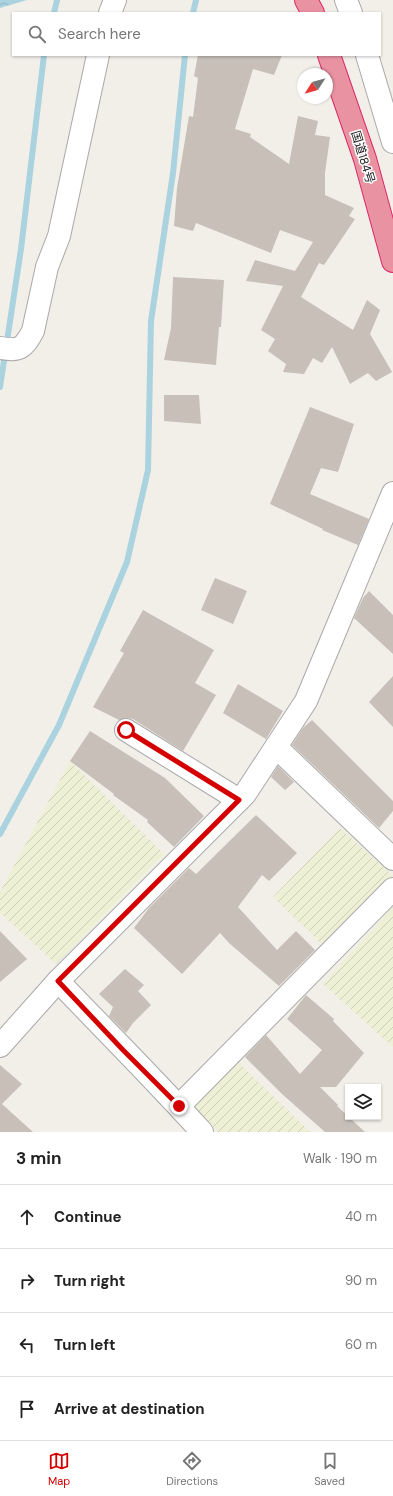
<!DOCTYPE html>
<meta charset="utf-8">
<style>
:root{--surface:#fff;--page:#f2f2f2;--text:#222;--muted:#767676;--line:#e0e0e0;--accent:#d40000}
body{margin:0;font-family:"DM Sans","Noto Sans JP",sans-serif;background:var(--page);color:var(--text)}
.controls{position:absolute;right:12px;bottom:12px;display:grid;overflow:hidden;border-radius:0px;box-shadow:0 1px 3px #0004}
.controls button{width:36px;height:36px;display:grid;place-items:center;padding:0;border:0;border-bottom:1px solid var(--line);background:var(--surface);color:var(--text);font:20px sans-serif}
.compass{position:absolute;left:297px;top:68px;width:36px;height:36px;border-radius:50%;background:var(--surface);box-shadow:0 1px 3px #0004;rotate:234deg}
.stop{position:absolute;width:12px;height:12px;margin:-9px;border:3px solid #d40000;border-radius:50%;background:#fff}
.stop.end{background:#d40000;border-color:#fff;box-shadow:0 1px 4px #0008}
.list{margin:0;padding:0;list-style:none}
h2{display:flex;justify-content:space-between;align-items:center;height:52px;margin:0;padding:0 16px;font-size:17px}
h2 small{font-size:13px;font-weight:400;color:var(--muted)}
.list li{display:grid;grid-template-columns:26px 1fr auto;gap:12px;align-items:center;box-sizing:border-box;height:64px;padding:0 16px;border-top:1px solid var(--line)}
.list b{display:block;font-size:15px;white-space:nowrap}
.list em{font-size:13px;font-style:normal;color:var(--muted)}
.icon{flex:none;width:22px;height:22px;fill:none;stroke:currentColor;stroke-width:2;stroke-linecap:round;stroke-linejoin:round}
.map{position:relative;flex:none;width:393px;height:1132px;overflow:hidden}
.search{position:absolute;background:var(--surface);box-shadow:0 1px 3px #0004;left:12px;right:12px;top:12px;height:44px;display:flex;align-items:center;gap:10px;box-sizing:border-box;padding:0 14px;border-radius:0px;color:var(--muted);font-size:15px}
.sheet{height:308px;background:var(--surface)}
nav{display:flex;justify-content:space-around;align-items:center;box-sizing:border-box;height:56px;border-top:1px solid var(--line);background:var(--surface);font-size:11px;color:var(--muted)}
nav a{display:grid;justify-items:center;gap:2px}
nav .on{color:var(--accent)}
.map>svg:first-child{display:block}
.farmland{fill:url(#farmland-furrows)}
.water{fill:url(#water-waves)}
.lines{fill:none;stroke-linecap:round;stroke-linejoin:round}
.stream{stroke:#aad3df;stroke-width:6}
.building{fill:#c7bfb8}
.street-casing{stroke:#a9a9a9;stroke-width:24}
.highway-casing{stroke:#dc2a67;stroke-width:24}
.street{stroke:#fff;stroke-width:22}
.highway{stroke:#e892a2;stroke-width:22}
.route{stroke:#d40000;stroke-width:5}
.labels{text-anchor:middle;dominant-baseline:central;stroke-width:3;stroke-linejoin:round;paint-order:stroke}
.street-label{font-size:12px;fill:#222;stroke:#fff}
</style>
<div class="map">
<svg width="393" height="1132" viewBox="0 0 393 1132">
<defs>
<pattern id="farmland-furrows" width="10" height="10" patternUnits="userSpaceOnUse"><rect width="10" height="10" fill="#eef0d5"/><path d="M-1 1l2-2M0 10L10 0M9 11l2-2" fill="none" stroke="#ccceb7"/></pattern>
<pattern id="water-waves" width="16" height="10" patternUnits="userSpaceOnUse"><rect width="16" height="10" fill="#aad3df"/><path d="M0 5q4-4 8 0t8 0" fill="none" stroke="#92b5bf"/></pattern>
</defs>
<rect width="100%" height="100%" fill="#f2efe9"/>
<!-- farmland -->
<g class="farmland">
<path d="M 70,761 L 164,854 L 56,964 L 0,913 L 0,892 Z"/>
<path d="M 340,828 L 393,876 L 324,946 L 273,897 Z"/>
<path d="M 393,907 L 393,1047 L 323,984 Z"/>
<path d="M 239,1063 L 310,1132 L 218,1132 L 195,1106 Z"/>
</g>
<!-- water -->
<path class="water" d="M 0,0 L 27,0 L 0,8 Z"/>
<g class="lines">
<!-- stream -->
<g class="stream">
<path d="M 54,13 L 57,0"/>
<path d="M 193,13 L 196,0"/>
<path d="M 0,387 L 21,249 L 44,55"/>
<path d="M 0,834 L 59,725 L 127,562 L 148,470 L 151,321 L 173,173 L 185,55"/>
</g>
</g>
<!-- building -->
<g class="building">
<path d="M 198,55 L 282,55 L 274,75 L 253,69 L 235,129 L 251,134 L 250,137 L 289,164 L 298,116 L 318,121 L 315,135 L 330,137 L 325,173 L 325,195 L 354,208 L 349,216 L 355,219 L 324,265 L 319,263 L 301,297 L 353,330 L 367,300 L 380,310 L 370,334 L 392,372 L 376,381 L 368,373 L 350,384 L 332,347 L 322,363 L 313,358 L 304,374 L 283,372 L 286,364 L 268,351 L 275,339 L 261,330 L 283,286 L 246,281 L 255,260 L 295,271 L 313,242 L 280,230 L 271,253 L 196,223 L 193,231 L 174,226 L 177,188 L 189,116 L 193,117 L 198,78 L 194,76 Z"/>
<path d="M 173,277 L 224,280 L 221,327 L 219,327 L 216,365 L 164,360 L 171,328 Z"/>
<path d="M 164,395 L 199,395 L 201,424 L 164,421 Z"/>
<path d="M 310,407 L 354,424 L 338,472 L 321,468 L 310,494 L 369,519 L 358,545 L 322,530 L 323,529 L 270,504 Z"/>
<path d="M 215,578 L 247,591 L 233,624 L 201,610 Z"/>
<path d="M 369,591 L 393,615 L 393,654 L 354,618 L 363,598 Z"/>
<path d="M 143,610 L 214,650 L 195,683 L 216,695 L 183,751 L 133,719 L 126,718 L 119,720 L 93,707 L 124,653 L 120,651 Z"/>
<path d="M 393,676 L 393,727 L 369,702 Z"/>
<path d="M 238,684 L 283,711 L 266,739 L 223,713 Z"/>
<path d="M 312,720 L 393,801 L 393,811 L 379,828 L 292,745 L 303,728 Z"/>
<path d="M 90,731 L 165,778 L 204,816 L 174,847 L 147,822 L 148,820 L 113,795 L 114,794 L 70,761 Z"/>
<path d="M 278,766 L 294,782 L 285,790 L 271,777 Z"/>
<path d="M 256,815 L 297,853 L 269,881 L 262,875 L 238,907 L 277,950 L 296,931 L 315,950 L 279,986 L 229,943 L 220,933 L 182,974 L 134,928 L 149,908 L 189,868 L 196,874 Z"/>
<path d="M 0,931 L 27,959 L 0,982 Z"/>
<path d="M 125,969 L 144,985 L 138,991 L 151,1005 L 133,1023 L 126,1033 L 109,1016 L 113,1007 L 99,994 Z"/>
<path d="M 306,995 L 334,1019 L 333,1021 L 364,1053 L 336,1087 L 320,1087 L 338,1105 L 337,1106 L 365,1132 L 325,1132 L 282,1094 L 245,1057 L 266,1035 L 300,1074 L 322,1050 L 287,1019 Z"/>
<path d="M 0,1065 L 22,1084 L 2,1104 L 33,1132 L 0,1132 Z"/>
</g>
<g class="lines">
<!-- street casing -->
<g class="street-casing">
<g id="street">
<path d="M 346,0 L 351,13"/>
<path d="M 110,13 L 115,0"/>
<path d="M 367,55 L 393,142"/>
<path d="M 0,348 C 20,351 23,349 33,331 L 47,267 L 59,236 L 98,55"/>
<path d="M 126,730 L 239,800"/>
<path d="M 276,747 L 393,859"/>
<path d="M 58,981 C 106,1031 155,1080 202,1132"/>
<path d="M 0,1046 L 58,981 L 245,794 L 306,701 L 393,493"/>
<path d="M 179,1106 L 393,889"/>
</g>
</g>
<!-- highway casing -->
<g class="highway-casing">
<g id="highway">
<path d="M 306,0 L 313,13"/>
<path d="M 329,55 L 365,159 L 393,261"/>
</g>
</g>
<!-- street -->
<use href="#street" class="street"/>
<!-- highway -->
<use href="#highway" class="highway"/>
</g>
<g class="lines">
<!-- route -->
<path class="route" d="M 126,730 L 239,800 L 58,981 L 123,1050 L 179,1106"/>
</g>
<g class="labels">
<!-- street labels -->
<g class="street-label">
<text transform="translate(363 157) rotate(73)">国道184号</text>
</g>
</g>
</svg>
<div class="controls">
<button><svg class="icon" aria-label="layers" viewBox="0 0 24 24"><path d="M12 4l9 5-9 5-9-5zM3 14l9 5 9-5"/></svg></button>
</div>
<svg class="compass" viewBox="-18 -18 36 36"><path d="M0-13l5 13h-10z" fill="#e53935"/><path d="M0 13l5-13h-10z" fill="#767676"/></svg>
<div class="stop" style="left:126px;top:730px"></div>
<div class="stop end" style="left:179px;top:1106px"></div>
<div class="search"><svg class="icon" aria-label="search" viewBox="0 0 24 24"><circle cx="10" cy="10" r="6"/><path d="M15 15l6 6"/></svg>Search here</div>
</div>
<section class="sheet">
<h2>3 min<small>Walk · 190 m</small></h2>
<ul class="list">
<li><svg class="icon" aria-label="ahead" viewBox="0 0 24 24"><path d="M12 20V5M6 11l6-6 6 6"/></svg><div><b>Continue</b></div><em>40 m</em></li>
<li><svg class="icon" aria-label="right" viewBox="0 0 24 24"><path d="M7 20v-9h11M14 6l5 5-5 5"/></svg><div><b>Turn right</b></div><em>90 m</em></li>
<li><svg class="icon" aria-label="left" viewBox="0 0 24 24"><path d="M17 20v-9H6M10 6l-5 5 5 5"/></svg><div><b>Turn left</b></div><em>60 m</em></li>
<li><svg class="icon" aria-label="arrive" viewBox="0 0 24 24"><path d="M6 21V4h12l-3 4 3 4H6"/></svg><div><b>Arrive at destination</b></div></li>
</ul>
</section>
<nav>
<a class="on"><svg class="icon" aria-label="map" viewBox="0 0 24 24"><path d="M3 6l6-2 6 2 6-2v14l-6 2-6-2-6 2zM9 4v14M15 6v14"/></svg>Map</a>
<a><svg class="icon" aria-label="directions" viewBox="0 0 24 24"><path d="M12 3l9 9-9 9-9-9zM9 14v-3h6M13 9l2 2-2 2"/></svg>Directions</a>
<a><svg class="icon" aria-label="saved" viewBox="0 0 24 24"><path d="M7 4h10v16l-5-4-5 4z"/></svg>Saved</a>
</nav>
